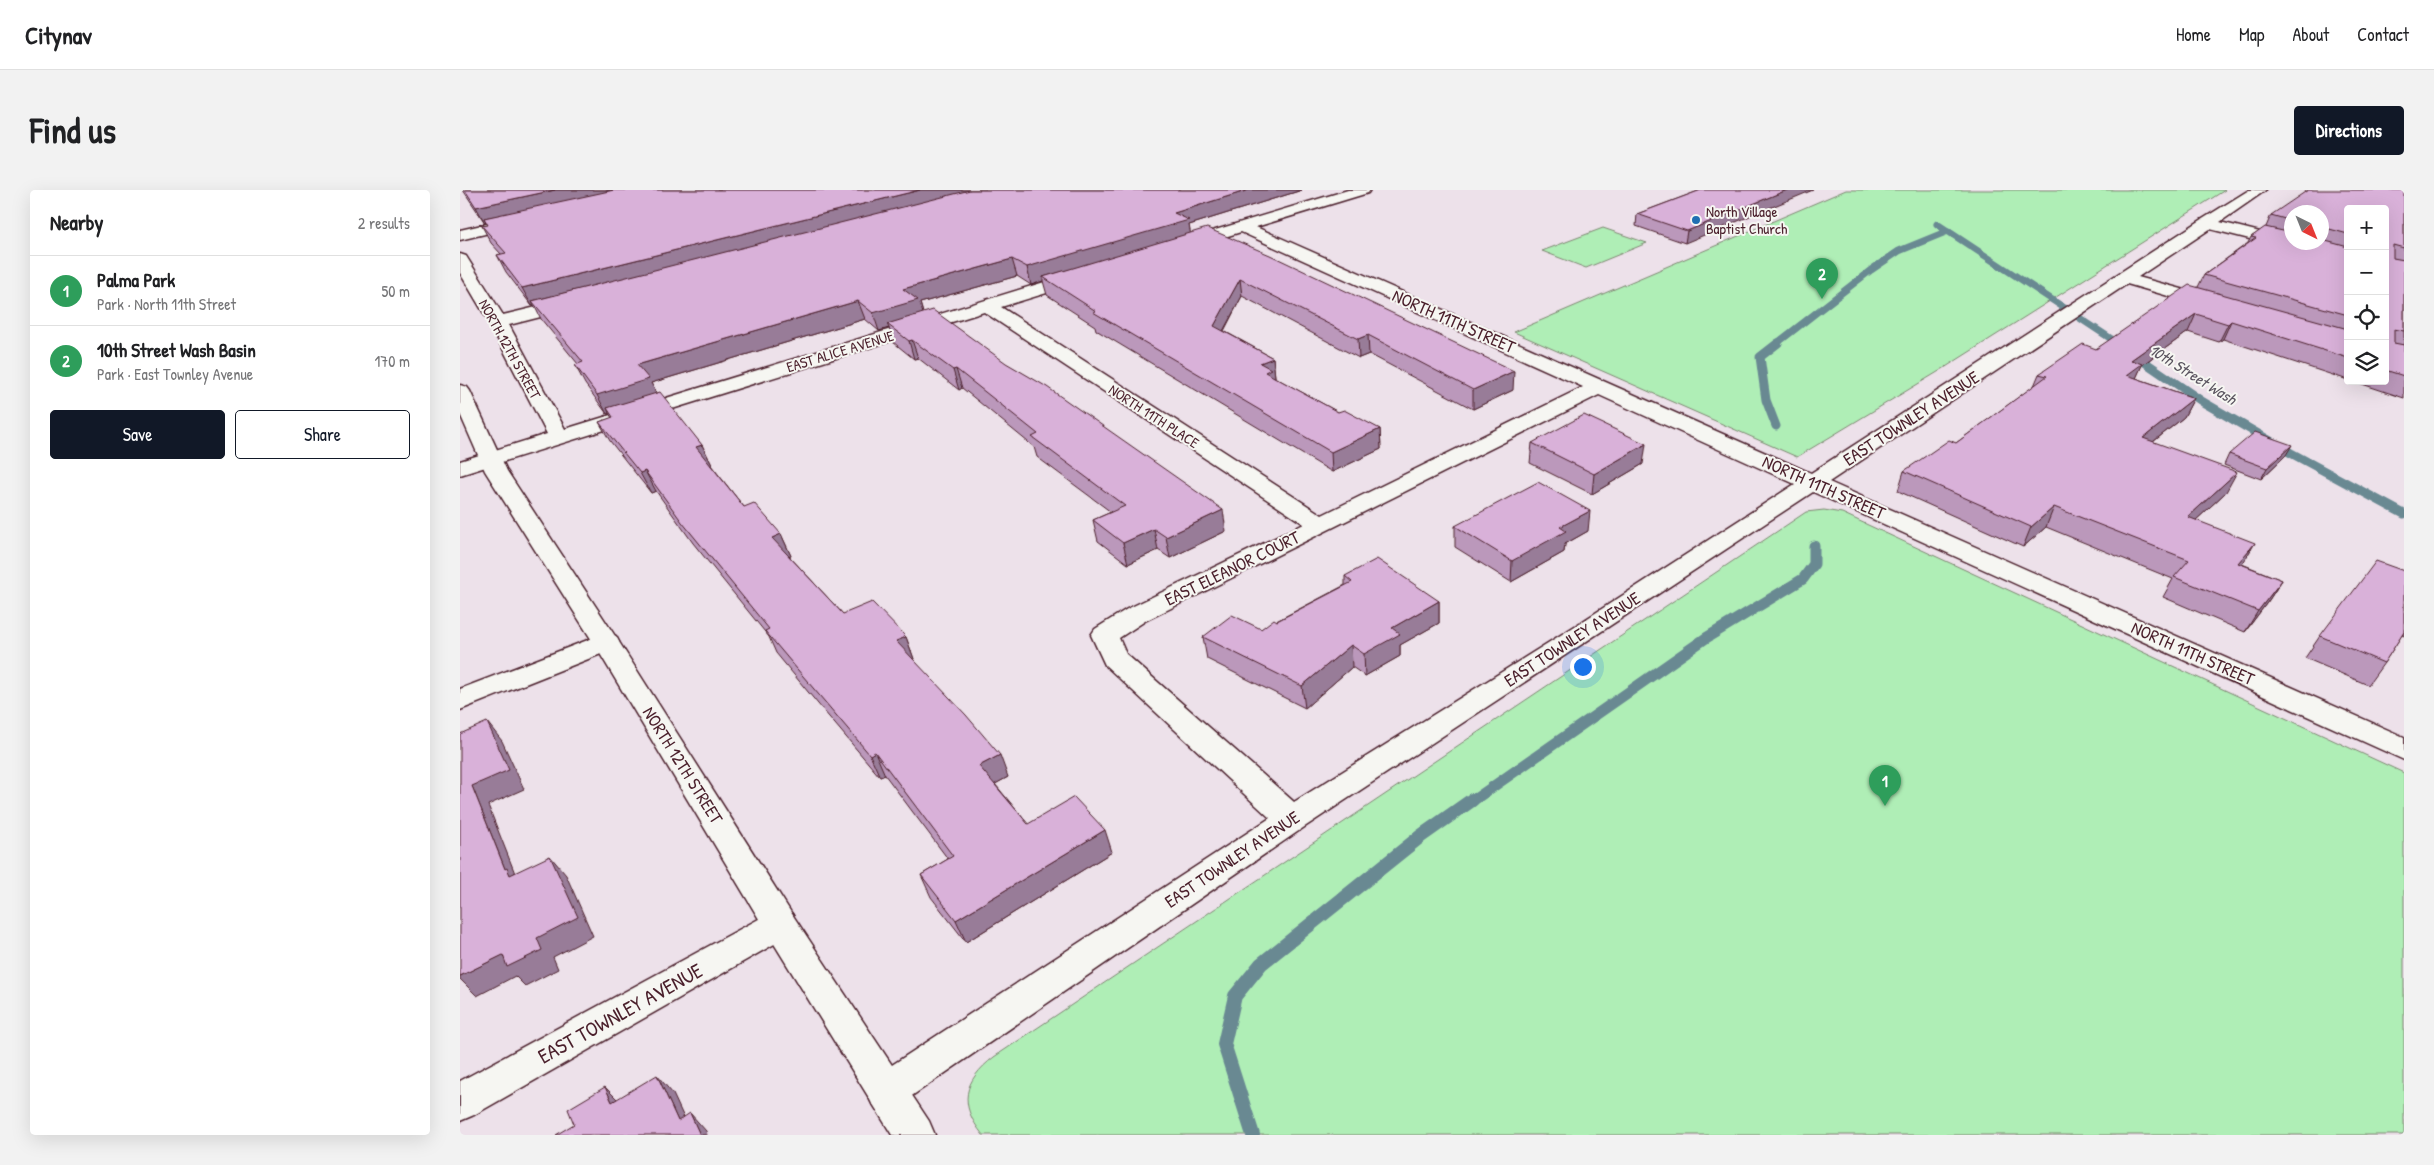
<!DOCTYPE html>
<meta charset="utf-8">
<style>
:root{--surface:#fff;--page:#f2f2f2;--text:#202124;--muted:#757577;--line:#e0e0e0;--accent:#111827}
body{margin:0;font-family:"Patrick Hand",sans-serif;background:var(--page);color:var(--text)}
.controls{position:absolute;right:15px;top:15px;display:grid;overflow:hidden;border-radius:5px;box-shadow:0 5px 20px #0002}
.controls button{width:45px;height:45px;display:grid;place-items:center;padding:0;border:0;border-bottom:1px solid var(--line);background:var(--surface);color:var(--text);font:25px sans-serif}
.compass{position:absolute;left:1824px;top:15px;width:45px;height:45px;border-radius:50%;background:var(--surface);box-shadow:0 5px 20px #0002;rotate:137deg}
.you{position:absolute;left:1122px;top:476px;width:18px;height:18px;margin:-12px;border:4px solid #fff;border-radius:50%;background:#1a73e8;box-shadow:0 0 0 8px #1a73e833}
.badge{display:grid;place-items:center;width:32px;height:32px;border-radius:50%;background:var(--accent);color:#fff;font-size:16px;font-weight:700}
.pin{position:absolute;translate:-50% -41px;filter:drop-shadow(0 1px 2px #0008)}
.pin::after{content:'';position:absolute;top:26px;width:18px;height:15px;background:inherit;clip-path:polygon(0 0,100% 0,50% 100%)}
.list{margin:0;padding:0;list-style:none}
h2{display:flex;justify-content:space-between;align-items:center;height:65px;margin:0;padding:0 20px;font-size:21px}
h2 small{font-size:16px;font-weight:400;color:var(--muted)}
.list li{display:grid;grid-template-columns:32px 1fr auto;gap:15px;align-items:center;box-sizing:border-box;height:70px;padding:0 20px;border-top:1px solid var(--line)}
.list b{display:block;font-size:19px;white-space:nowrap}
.list p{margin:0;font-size:16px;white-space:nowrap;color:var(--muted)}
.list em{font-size:16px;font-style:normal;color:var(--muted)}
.actions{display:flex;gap:10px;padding:15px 20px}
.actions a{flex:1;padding:11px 0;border:1px solid var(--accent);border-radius:5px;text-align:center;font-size:18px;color:var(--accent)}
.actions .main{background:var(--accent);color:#fff}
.icon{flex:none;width:28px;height:28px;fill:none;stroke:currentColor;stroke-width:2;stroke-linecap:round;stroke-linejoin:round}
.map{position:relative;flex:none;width:1944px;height:945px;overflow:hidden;border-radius:5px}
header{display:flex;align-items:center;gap:30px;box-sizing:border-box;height:70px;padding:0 25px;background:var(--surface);border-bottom:1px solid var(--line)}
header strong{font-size:24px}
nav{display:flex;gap:28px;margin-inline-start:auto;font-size:18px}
.intro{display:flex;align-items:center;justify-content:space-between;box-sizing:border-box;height:120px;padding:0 30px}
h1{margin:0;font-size:35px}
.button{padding:12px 22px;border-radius:5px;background:var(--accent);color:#fff;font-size:18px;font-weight:700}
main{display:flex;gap:30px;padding:0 30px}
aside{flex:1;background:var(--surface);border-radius:5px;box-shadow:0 5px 20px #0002}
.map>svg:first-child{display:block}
.green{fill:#afeeb6;stroke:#7c8670}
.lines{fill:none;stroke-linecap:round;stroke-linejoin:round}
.stream-far3{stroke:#698992;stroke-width:7}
.stream-far2{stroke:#698992;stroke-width:9}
.stream-far1{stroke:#698992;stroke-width:11}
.stream{stroke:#698992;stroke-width:14}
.street-casing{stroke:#4a1f2b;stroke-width:3}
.secondary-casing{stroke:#4a1f2b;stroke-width:3}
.street{fill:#f6f6f2;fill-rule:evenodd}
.secondary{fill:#f6f6f2;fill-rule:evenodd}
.wall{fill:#bb98bb;stroke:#4a1f2b;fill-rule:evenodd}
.shaded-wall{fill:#987c98;stroke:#4a1f2b}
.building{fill:#d9b1d9;stroke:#4a1f2b}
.poi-dot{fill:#1f6fb2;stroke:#f6f6f2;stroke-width:2}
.labels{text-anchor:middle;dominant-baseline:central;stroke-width:4;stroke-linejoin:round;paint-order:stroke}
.far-poi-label{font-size:15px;fill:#4a1f2b;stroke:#f6f6f2;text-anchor:start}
.far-street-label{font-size:15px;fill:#4a1f2b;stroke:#f6f6f2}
.far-water-label{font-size:16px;font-style:italic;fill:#5a545f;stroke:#f6f6f2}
.street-label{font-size:18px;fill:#4a1f2b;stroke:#f6f6f2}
.near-street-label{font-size:21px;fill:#4a1f2b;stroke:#f6f6f2}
</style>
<header>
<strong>Citynav</strong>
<nav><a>Home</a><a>Map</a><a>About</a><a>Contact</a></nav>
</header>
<div class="intro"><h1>Find us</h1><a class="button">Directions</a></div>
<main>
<aside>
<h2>Nearby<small>2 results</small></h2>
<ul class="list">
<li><span class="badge" style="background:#2e9e5b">1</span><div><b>Palma Park</b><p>Park · North 11th Street</p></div><em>50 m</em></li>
<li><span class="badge" style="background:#2e9e5b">2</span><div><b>10th Street Wash Basin</b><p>Park · East Townley Avenue</p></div><em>170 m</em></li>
</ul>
<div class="actions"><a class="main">Save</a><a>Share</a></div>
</aside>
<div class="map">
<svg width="1944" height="945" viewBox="0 0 1944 945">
<rect width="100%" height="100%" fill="#ede1ea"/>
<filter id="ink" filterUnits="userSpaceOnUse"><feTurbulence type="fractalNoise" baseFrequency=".02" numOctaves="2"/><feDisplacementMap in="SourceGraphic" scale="10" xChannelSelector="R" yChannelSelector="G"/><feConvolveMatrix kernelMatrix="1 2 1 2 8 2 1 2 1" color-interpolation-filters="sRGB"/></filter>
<g filter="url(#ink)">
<!-- green -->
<g class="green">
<path d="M 1386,0 L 1765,0 L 1481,180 L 1337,267 L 1054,142 Z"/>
<path d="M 1143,38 L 1187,53 L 1126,78 L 1082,61 Z"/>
<path d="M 1364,320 L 1382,323 L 1944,583 L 1944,945 L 523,945 C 498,914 503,891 534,867 L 1346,322 Z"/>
</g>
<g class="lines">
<!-- stream-far3 -->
<g class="stream-far3">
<path d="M 1477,34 L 1659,154"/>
<path d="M 1316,154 L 1411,80 L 1439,61 L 1488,41"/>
</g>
<!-- stream-far2 -->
<g class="stream-far2">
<path d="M 1657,153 L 1743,212 L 1831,263 L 1944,324"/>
<path d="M 1316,236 L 1306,210 L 1300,167 L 1318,153"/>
</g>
<!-- stream-far1 -->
<path class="stream-far1" d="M 1011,612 L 1246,448 L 1343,389 L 1354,374 L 1354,356"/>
<!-- stream -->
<path class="stream" d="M 793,945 L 764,854 L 775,806 L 801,774 L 961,646 L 1012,610"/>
<!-- street casing -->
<g class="street-casing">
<g id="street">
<path d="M 888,0 L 910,0 L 908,3 L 796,37 L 1351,283 L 1741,30 L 1789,0 L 1806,0 L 1760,32 L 1832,50 L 1832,52 L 1842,52 L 1888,64 L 1888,74 L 1750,39 L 1678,87 L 1758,109 L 1761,113 L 1758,117 L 1746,117 L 1667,94 L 1369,292 L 1944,547 L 1944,570 L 1353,302 L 843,638 L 440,914 L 426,919 L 412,914 L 406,901 L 412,888 L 810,628 L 645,475 L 631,445 L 635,439 L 667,419 L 844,334 L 524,122 L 0,285 L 0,271 L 87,244 L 29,132 L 0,83 L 0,64 L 6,66 L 43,125 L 114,108 L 120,109 L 123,113 L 120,117 L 49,135 L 105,239 L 614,83 L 626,83 L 628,87 L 626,91 L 541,117 L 862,325 L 1123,197 L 781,42 L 725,59 L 717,54 L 719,51 ZM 1139,205 L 1335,294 L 1123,431 L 834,612 L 666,464 L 659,448 L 685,431 Z"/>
<path d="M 61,26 L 69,31 L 66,34 L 0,50 L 0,40 Z"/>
<path d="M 146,443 L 156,446 L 159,452 L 156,458 L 0,520 L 0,499 Z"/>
<path d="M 320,720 L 332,724 L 337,734 L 332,744 L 14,925 L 0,931 L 0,891 L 308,724 Z"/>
</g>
</g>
<!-- secondary casing -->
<g class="secondary-casing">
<path id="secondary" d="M 0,195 L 7,197 L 10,201 L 47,281 L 159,452 L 332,724 L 469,931 L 475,945 L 432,945 L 308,744 L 133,452 L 25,281 L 0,224 Z"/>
</g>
<!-- street -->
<use href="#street" class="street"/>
<!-- secondary -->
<use href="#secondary" class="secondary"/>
</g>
<!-- wall -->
<g class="wall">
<path d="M 3,0 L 842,0 L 729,35 L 730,43 L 1053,200 L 1013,219 L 909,164 L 899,168 L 782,106 L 764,141 L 813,168 L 815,187 L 814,187 L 878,222 L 920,239 L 921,259 L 872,282 L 636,140 L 635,136 L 587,105 L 583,91 L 571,95 L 557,86 L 460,113 L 463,123 L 766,341 L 710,368 L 698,360 L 668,374 L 638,351 L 633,330 L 651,322 L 577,267 L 574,257 L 502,198 L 499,200 L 458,168 L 454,169 L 433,152 L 429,138 L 419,141 L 405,129 L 191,193 L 196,204 L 242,255 L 252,275 L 251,275 L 284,317 L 321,344 L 331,366 L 329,366 L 383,424 L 446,447 L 454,469 L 453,469 L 548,587 L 535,594 L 568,634 L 652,662 L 506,752 L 471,707 L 461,685 L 488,669 L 425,585 L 420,587 L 358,514 L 316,463 L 309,447 L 233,353 L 196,301 L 191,303 L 150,251 L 139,232 L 152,228 L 149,223 L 147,224 L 125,194 L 115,175 L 118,174 L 81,129 L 74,115 L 72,116 L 46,82 L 37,65 L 41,64 L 31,53 L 22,36 L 28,35 L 26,32 L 25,33 Z"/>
<path d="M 1241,0 L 1225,53 L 1176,36 L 1177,24 Z"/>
<path d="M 1944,0 L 1944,208 L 1893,191 L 1925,191 L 1925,19 L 1888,19 L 1888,190 L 1763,149 L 1759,152 L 1728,142 L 1682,175 L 1676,188 L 1734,208 L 1724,227 L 1693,252 L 1766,302 L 1736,330 L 1782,374 L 1822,390 L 1809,410 L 1785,442 L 1703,407 L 1713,389 L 1586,337 L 1563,357 L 1438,301 L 1444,281 L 1496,253 L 1574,196 L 1579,184 L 1636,159 L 1738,97 L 1744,85 L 1788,53 L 1791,47 L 1806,37 L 1811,25 ZM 1832,22 L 1862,22 L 1862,52 L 1832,52 Z"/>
<path d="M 1072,253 L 1183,274 L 1132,304 L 1070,273 Z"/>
<path d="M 1769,264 L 1826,265 L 1801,289 L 1764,275 Z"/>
<path d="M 995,336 L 1128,341 L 1105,354 L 1104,362 L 1051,392 L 995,357 Z"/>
<path d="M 1944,381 L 1944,446 L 1942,445 L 1924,473 L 1908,495 L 1845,468 L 1860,446 Z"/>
<path d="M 885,386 L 979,411 L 979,433 L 940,455 L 940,466 L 905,486 L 892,477 L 845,518 L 747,469 L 743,447 L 801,439 L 885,395 Z"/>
</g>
<!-- shaded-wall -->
<g class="shaded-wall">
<path d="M 95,0 L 176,0 L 24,28 L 26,32 L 25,33 L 16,17 Z"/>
<path d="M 460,0 L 526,0 L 72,111 L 74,115 L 72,116 L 62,98 Z"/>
<path d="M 789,0 L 842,0 L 729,35 L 731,46 L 583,87 L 583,91 L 571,95 L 567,77 L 714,23 Z"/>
<path d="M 1327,0 L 1353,0 L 1225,53 L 1227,41 Z"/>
<path d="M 552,69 L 557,86 L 460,113 L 464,127 L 427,134 L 429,138 L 419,141 L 413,123 L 443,99 Z"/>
<path d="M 780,89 L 782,106 L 756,154 L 754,136 Z"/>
<path d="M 398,111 L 405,129 L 191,193 L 199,208 L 147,218 L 149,223 L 147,224 L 137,205 L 177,175 Z"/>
<path d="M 1736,124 L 1728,142 L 1682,175 L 1674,193 L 1659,204 L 1671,170 Z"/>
<path d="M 1771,131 L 1763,149 L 1759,152 L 1768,134 Z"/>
<path d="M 908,145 L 909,164 L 899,168 L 898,149 Z"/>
<path d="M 452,150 L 458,168 L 454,169 L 449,151 Z"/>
<path d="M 813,168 L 815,187 L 805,190 L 800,173 Z"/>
<path d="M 496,179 L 502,198 L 499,200 L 493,180 Z"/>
<path d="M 1054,181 L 1053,200 L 1013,219 L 1013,200 Z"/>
<path d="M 1734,208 L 1724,227 L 1674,267 L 1683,248 Z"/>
<path d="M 920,239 L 921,259 L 872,282 L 871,262 Z"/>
<path d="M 1186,254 L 1183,274 L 1132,304 L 1134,284 Z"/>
<path d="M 242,255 L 252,275 L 246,277 L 236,257 Z"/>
<path d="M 1832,255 L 1826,265 L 1801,289 L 1807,278 Z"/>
<path d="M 185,281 L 196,301 L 191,303 L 180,283 Z"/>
<path d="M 1777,282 L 1766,302 L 1717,348 L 1728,327 Z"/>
<path d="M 1594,317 L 1586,337 L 1563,357 L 1571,337 Z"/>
<path d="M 763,320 L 766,341 L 710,368 L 706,347 Z"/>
<path d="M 1130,321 L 1128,341 L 1105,354 L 1104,362 L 1051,392 L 1052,371 L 1100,337 Z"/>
<path d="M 694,339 L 698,360 L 668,374 L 663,353 Z"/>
<path d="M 321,344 L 331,366 L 321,369 L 312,348 Z"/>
<path d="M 1795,353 L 1783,373 L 1767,393 L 1778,373 Z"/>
<path d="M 1822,390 L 1809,410 L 1785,442 L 1798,421 Z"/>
<path d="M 979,411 L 979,433 L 940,455 L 940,466 L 905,486 L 904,464 L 932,438 Z"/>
<path d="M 446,447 L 454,469 L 445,473 L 436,451 Z"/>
<path d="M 891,455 L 892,477 L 845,518 L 842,496 Z"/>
<path d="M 27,532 L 42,551 L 64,599 L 28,615 L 58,691 L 66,704 L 45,679 L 12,596 Z"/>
<path d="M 415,562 L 425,585 L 420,587 L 410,565 Z"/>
<path d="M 540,565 L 548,587 L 528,598 L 519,576 Z"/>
<path d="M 645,640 L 652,662 L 506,752 L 496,730 Z"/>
<path d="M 90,666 L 106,685 L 133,746 L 93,767 L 98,779 L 65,796 L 55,786 L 17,806 L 0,789 L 0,786 L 77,748 Z"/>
<path d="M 197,885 L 213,904 L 232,945 L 218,931 Z"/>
<path d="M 145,897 L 163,915 L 152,912 Z"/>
<path d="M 230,923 L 246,941 L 247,945 L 240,945 Z"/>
</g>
<!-- building -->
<g class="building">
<path d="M 5,0 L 95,0 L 16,17 Z"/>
<path d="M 154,0 L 460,0 L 62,98 L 37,65 L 46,63 L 22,36 L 28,35 L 24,28 Z"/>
<path d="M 510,0 L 789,0 L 714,23 L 729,30 L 567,77 L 552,69 L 443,99 L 458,110 L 413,123 L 398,111 L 177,175 L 189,189 L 137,205 L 115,175 L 123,172 L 72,111 Z"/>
<path d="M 1241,0 L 1327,0 L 1227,41 L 1177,24 Z"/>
<path d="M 1848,0 L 1944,0 L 1944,58 L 1933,55 L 1933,68 L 1944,70 L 1944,141 L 1934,139 L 1934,153 L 1944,155 L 1944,186 L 1925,180 L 1925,19 L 1888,19 L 1888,44 L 1862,37 L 1862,22 L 1832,22 L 1832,31 L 1811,25 Z"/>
<path d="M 1805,37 L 1832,43 L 1832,52 L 1862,52 L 1862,50 L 1888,57 L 1888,125 L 1744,85 L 1796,48 L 1791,47 Z"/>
<path d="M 747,38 L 810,65 L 1054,181 L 1013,200 L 908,145 L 898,149 L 780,89 L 754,136 L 813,168 L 800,173 L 811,179 L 805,182 L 878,222 L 884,220 L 920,239 L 871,262 L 633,122 L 636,121 L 583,87 Z"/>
<path d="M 1729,95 L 1888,139 L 1888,168 L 1771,131 L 1768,134 L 1736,124 L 1671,170 L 1682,174 L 1667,185 L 1734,208 L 1683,248 L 1777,282 L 1728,327 L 1795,353 L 1778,373 L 1822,390 L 1798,421 L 1714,387 L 1729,370 L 1594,317 L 1571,337 L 1444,281 L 1489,250 L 1496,253 L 1587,186 L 1579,184 L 1623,154 L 1636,159 Z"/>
<path d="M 473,120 L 546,173 L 587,197 L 763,320 L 706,347 L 694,339 L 663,353 L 633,330 L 665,316 L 572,247 L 578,244 L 496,179 L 493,180 L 452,150 L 449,151 L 427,134 Z"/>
<path d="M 200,202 L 242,255 L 236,257 L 284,317 L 294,313 L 321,344 L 312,348 L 383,424 L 412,412 L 446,447 L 436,451 L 506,525 L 540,565 L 519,576 L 568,634 L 614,607 L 645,640 L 496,730 L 461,685 L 493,666 L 415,562 L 410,565 L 348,492 L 305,441 L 309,439 L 222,332 L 185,281 L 180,283 L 139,232 L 153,227 L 147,218 Z"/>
<path d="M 1124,225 L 1186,254 L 1134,284 L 1072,253 Z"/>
<path d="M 1795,242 L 1832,255 L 1807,278 L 1769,264 Z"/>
<path d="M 1078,292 L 1130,321 L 1100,337 L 1106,341 L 1052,371 L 995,336 Z"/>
<path d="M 917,369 L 979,411 L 932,438 L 940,444 L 904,464 L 891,455 L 842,496 L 743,447 L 772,425 L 801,439 L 814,429 L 817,431 L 892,392 L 885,386 Z"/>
<path d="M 1916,371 L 1944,381 L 1944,442 L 1924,473 L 1860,446 Z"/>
<path d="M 27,532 L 49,580 L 12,596 L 45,679 L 47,678 L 50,685 L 90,666 L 118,727 L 77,748 L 82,760 L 47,777 L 43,765 L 0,786 L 0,544 Z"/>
<path d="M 197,885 L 218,931 L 230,923 L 240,945 L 96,945 L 114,934 L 108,919 L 145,897 L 152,912 Z"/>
</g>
</g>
<!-- markers -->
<circle class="poi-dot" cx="1236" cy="30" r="5"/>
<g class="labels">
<!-- far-poi labels -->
<g class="far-poi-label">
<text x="1246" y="21">North Village<tspan x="1246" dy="17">Baptist Church</tspan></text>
</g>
<!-- far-street labels -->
<g class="far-street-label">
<text transform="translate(50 159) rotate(61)">NORTH 12TH STREET</text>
<text transform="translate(380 161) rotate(-17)">EAST ALICE AVENUE</text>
<text transform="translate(694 226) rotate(33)">NORTH 11TH PLACE</text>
</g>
<!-- far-water labels -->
<g class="far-water-label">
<text transform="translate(1733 184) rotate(32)">10th Street Wash</text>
</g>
<!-- street labels -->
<g class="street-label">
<text transform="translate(994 131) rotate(24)">NORTH 11TH STREET</text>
<text transform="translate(1451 228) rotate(-33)">EAST TOWNLEY AVENUE</text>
<text transform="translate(1364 297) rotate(24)">NORTH 11TH STREET</text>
<text transform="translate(772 378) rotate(-26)">EAST ELEANOR COURT</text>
<text transform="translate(1112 449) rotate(-33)">EAST TOWNLEY AVENUE</text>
<text transform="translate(1733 463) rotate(24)">NORTH 11TH STREET</text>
<text transform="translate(223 575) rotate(58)">NORTH 12TH STREET</text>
<text transform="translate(772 669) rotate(-34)">EAST TOWNLEY AVENUE</text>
</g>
<!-- near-street labels -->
<g class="near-street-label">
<text transform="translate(160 823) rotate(-29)">EAST TOWNLEY AVENUE</text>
</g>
</g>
</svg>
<div class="controls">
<button>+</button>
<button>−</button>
<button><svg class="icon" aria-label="locate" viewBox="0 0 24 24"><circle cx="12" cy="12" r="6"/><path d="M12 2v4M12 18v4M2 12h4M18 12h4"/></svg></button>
<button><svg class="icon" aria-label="layers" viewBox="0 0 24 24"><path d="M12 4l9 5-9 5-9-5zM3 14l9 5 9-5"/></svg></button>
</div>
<svg class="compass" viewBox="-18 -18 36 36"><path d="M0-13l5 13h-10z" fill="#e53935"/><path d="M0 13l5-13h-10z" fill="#757577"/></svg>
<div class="you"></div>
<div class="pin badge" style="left:1425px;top:616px;background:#2e9e5b">1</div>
<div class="pin badge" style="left:1362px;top:109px;background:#2e9e5b">2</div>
</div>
</main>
